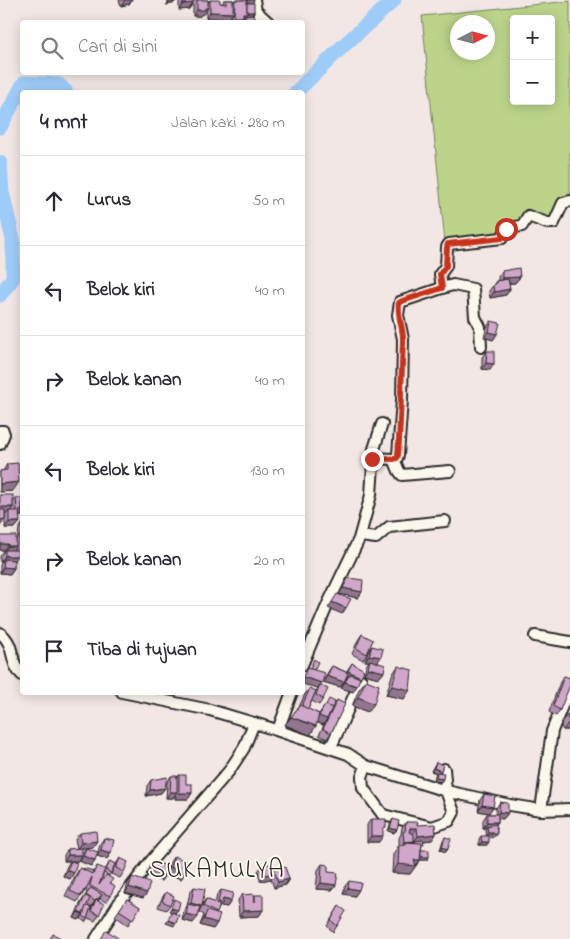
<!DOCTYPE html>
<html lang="id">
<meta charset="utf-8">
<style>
:root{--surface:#fff;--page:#f7f7f7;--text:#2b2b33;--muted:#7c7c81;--line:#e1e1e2}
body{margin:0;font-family:"Indie Flower",sans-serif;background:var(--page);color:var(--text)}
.controls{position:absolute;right:15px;top:15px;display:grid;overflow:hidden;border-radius:5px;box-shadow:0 2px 12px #0003}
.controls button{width:45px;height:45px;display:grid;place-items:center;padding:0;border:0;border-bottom:1px solid var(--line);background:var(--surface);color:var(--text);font:25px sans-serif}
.compass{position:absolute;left:450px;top:15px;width:45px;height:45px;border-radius:50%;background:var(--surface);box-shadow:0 2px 12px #0003;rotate:84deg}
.stop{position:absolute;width:15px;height:15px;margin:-11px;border:4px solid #c8321e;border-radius:50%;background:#fff}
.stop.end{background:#c8321e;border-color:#fff;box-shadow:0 1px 5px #0008}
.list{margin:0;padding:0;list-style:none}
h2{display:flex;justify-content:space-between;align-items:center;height:65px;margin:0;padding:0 20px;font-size:21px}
h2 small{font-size:16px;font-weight:400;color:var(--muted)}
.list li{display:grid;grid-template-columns:32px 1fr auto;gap:15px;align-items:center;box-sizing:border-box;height:90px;padding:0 20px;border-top:1px solid var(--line)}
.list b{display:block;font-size:19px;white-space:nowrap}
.list em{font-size:16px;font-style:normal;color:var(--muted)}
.icon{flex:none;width:28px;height:28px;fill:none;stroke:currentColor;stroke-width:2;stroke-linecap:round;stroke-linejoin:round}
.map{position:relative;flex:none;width:570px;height:939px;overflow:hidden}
.search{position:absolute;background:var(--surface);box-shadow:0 2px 12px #0003;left:20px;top:20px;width:285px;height:55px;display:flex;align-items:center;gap:12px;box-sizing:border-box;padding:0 18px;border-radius:5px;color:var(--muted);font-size:19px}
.panel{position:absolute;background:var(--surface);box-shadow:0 2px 12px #0003;left:20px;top:90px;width:285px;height:605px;border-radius:5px}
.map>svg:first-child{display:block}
.green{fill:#bbd48a;stroke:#73805a;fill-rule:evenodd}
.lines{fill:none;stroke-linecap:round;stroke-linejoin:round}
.river{stroke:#9eccf9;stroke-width:15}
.minor-casing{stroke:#2b2b2b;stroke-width:14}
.minor{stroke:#fbf7ec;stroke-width:10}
.wall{fill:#b38faf;stroke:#2b2b2b;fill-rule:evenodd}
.shaded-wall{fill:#92748e;stroke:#2b2b2b}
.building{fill:#d0a6cb;stroke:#2b2b2b}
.route{stroke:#c8321e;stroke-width:6}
.labels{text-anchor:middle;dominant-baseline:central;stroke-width:4;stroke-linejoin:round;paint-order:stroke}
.quarter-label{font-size:25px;letter-spacing:1px;fill:#2b2b2b;stroke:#fbf7ec}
</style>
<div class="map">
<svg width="570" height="939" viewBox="0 0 570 939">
<rect width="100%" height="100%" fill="#f2e7e5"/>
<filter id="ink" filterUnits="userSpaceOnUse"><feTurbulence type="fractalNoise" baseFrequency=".02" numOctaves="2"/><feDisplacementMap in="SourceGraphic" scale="10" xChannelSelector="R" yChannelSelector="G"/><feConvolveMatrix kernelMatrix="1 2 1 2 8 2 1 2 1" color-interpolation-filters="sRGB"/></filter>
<g filter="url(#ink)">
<!-- green -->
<path class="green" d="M 570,1 L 570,198 L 552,221 L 526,213 L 521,224 L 500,236 L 445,242 L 422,16 ZM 514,19 L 551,19 L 551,101 L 514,101 ZM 458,22 L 488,22 L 488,52 L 458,52 Z"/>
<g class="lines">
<!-- river -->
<g class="river">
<path d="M 296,92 L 342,47 L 394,0"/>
<path d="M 0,127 L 24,83 L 59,85 L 66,92"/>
<path d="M 0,163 L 2,192 L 13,240 L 13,278 L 0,295"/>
</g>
<!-- minor casing -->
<g class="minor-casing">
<g id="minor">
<path d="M 254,0 L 256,11 L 268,22"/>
<path d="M 442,288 L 453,285 L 473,289 L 475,317 L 480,327 L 481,347"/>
<path d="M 0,431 L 3,431 L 4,434 L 0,444"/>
<path d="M 372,458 L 394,459 L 397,458 L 398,455 L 402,400 L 403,339 L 398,315 L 400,302 L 442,288 L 440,274 L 446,266 L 447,247 L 449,244 L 502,238 L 507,228 L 522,226 L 528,216 L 547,223 L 554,223 L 563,203 L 570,201"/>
<path d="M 394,459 L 399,471 L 402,475 L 450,471"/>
<path d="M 360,536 L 376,538 L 389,527 L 445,521"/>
<path d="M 0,633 C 16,644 9,664 22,675"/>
<path d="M 535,636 L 570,642"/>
<path d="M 302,665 L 327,606 L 359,539 L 371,495 L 374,449 L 382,424"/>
<path d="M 122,692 L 210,710 L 267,727 L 348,754 L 366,766 L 446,791 L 510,805 L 541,810 L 570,809"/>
<path d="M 278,730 L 292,692"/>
<path d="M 331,747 L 361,680"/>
<path d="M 366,766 L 362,777 L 363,788 L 383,815 L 432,827 L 449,821 L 454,812 L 446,791 L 444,769"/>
<path d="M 541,810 L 552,731 L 570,686"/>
<path d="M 96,939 L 121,900 L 151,861 L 229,771 L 244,748 L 254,723"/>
</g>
</g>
<!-- minor -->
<use href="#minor" class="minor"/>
</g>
<!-- wall -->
<g class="wall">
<path d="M 119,0 L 132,0 L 129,4 L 121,6 Z"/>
<path d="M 179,0 L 208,0 L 208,3 L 210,0 L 222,4 L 224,0 L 233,0 L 233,2 L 234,0 L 254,0 L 252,3 L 254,12 L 253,14 L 255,21 L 254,22 L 244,22 L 243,18 L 239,22 L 230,22 L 230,16 L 229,19 L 206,18 L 206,11 L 200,16 L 193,16 L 193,4 L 189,9 L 179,10 Z"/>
<path d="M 502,271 L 520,277 L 515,283 L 509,283 L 510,289 L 506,295 L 490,298 L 489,291 L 496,281 L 498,281 L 498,277 Z"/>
<path d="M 491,321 L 497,334 L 493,340 L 484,337 L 487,327 Z"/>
<path d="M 487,351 L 494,364 L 490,370 L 482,369 L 482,357 Z"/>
<path d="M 7,464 L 13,491 L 0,492 L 0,471 L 3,471 Z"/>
<path d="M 0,495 L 13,502 L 16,498 L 22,498 L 22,516 L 19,516 L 15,528 L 5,528 L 5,517 L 7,513 L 5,513 L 1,525 Z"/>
<path d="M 22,524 L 22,554 L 18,555 L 14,561 L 14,568 L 10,574 L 0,573 L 0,565 L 2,562 L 0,562 L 0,556 L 4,551 L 4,550 L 0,550 L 0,536 L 16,540 L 18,537 L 19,530 Z"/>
<path d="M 348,578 L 358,598 L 339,594 L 344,584 Z"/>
<path d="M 362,634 L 367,654 L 363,660 L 352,654 L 358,640 Z"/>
<path d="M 372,646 L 378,662 L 384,672 L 379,678 L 364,674 L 366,666 L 369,661 L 365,661 L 368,652 Z"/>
<path d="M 352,663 L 353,692 L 341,688 L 347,678 L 346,678 L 340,687 L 323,682 L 328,672 L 332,666 L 346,672 Z"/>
<path d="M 398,666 L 404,699 L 386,695 L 392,675 Z"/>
<path d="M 564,676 L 560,710 L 556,716 L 549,712 L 560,682 Z"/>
<path d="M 366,680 L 368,712 L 352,706 L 359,689 Z"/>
<path d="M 320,685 L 323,699 L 319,705 L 312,701 L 308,709 L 319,714 L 325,705 L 329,716 L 337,700 L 331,733 L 327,739 L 319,735 L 327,719 L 323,725 L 317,722 L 310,735 L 285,725 L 300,705 L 305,694 L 310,688 L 313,698 L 316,691 Z"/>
<path d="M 570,712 L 570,730 L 563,730 L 561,727 L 562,721 L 569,713 Z"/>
<path d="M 436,762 L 441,771 L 440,772 L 441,782 L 434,781 L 435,775 L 436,773 L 431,771 Z"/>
<path d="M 179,775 L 192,793 L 188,799 L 175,799 L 175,795 L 173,798 L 166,798 L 167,782 L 171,776 L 177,777 Z"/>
<path d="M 151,780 L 165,788 L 161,793 L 146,796 L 147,786 Z"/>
<path d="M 484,794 L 489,813 L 478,811 L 480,800 Z"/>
<path d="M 500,802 L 508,813 L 503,819 L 498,818 L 498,822 L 496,824 L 497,833 L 495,836 L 491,838 L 491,835 L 486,835 L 485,829 L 486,828 L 483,828 L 483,820 L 487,814 L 496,814 L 496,808 Z"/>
<path d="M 371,819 L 379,842 L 367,842 L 367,825 Z"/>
<path d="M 393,819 L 394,833 L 388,831 L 391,822 Z"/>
<path d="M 406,822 L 417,825 L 436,834 L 432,840 L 423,841 L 421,850 L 429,857 L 427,860 L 420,860 L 410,874 L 392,873 L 393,854 L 399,845 L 399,838 L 401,834 L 402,828 Z"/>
<path d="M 80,833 L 93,847 L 80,848 L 82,853 L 86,848 L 95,860 L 91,866 L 79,861 L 80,858 L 78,861 L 71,861 L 70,879 L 63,876 L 67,866 L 70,861 L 64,861 L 64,855 L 68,849 L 77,849 L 75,839 Z"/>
<path d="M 481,836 L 487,845 L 479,845 L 479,839 Z"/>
<path d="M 445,837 L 446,852 L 440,850 L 443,840 Z"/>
<path d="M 104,838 L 111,853 L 107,859 L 97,856 L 100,844 Z"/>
<path d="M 174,856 L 185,873 L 181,879 L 166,873 L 161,881 L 146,875 L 149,867 L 153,861 L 168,867 L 170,862 Z"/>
<path d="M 120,858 L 124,872 L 120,878 L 111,874 L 116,864 Z"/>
<path d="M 110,861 L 111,873 L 109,876 L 104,873 L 100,884 L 110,883 L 110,896 L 106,902 L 100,899 L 98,901 L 99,915 L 95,921 L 88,918 L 85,922 L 81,919 L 82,916 L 79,920 L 74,918 L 81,902 L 87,893 L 86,892 L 86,889 L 81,897 L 81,896 L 77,902 L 65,896 L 76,874 L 80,868 L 93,873 L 97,866 L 104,872 ZM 87,904 L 91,907 L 93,905 L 89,913 L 86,906 Z"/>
<path d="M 322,864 L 336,885 L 332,890 L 316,889 L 318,870 Z"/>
<path d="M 262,866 L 274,870 L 289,879 L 285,885 L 274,888 L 271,879 L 260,881 L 258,871 Z"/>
<path d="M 132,877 L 147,893 L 143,898 L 125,893 L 128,883 Z"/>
<path d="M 349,881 L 355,896 L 343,894 L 345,886 Z"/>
<path d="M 194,887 L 202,906 L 200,909 L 193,923 L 182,920 L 184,910 L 187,906 L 190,892 Z"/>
<path d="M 221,890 L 231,901 L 227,907 L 221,906 L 219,908 L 216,914 L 217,923 L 213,929 L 200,925 L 204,915 L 199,912 L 202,905 L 206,899 L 215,903 L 217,895 Z"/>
<path d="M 166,892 L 170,905 L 166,910 L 158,907 L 162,898 Z"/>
<path d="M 242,895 L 254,897 L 255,895 L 263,910 L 259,916 L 239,917 L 238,900 Z"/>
<path d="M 127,899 L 140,907 L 128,925 L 115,916 Z"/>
<path d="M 339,906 L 337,926 L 333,932 L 327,926 Z"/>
</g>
<!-- shaded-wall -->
<g class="shaded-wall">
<path d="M 125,0 L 132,0 L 129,4 L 121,6 Z"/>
<path d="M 241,0 L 254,0 L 252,4 L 238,4 Z"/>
<path d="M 176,1 L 173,4 L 166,5 L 168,3 Z"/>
<path d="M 193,3 L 189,9 L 179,10 L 183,4 Z"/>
<path d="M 205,8 L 208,8 L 204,14 L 202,14 L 200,16 L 193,16 L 197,10 Z"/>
<path d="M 210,12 L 233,13 L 229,19 L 206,18 Z"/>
<path d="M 247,12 L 254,12 L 252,15 L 245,15 L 239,22 L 231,22 L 234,17 Z"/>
<path d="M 520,277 L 515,283 L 498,284 L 502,278 Z"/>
<path d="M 510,289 L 506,295 L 490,298 L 494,292 Z"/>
<path d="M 489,332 L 497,334 L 493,340 L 484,337 Z"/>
<path d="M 486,363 L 494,364 L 490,370 L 482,369 Z"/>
<path d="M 19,482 L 13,491 L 0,492 L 0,484 Z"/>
<path d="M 0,507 L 13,507 L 9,513 L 9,511 L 7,513 L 0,513 Z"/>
<path d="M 22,510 L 22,516 L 13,516 L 17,511 Z"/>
<path d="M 5,519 L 1,525 L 0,525 L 0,520 Z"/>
<path d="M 9,522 L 20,522 L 15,528 L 5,528 Z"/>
<path d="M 0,544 L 8,544 L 4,550 L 0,550 Z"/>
<path d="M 8,546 L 16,546 L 12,552 L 5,551 Z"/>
<path d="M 20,549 L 22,549 L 22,554 L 16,555 Z"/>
<path d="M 5,556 L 18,556 L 13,562 L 4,559 L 2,562 L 0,562 Z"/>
<path d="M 3,567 L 14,568 L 10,574 L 0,573 Z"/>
<path d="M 343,588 L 362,592 L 358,598 L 339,594 Z"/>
<path d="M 332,602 L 346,608 L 342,614 L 328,608 Z"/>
<path d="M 369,655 L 381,657 L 377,663 L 370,660 L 369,661 L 365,661 Z"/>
<path d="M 368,668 L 384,672 L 379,678 L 364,674 Z"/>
<path d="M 348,671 L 361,677 L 357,683 L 350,674 L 347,678 L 344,677 Z"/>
<path d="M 327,676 L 344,682 L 340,687 L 323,682 Z"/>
<path d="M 303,677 L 322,683 L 318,688 L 302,684 Z"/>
<path d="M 345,682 L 357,686 L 353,692 L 341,688 Z"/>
<path d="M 392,686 L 410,690 L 404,699 L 386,695 Z"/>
<path d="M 358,697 L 374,704 L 368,712 L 352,706 Z"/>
<path d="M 319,716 L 327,719 L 323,725 L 315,722 Z"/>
<path d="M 291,717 L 316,726 L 310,735 L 285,725 Z"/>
<path d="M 569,722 L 570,730 L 563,730 Z"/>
<path d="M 434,768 L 441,771 L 439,774 L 431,771 Z"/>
<path d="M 436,778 L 443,779 L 441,782 L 434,781 Z"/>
<path d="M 165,788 L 161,793 L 146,796 L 150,790 Z"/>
<path d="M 170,792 L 177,792 L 173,798 L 166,798 Z"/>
<path d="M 179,793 L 192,793 L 188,799 L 175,799 Z"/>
<path d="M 482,805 L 493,807 L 489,813 L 478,811 Z"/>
<path d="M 499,812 L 508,813 L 503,819 L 495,818 Z"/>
<path d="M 487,822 L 498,822 L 494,827 L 487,826 L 486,828 L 483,828 Z"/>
<path d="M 390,828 L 397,830 L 394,833 L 388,831 Z"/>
<path d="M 410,828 L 417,828 L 413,834 L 405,834 Z"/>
<path d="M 488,832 L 493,832 L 491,835 L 486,835 Z"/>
<path d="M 436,834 L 432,840 L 414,842 L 418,836 Z"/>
<path d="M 371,836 L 383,836 L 379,842 L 367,842 Z"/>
<path d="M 97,841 L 93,847 L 77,849 L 81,843 Z"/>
<path d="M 414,841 L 410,846 L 406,845 L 406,842 L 402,847 L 400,848 L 404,842 Z"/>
<path d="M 482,842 L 489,842 L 487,845 L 479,845 Z"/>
<path d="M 442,847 L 448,849 L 446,852 L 440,850 Z"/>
<path d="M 101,850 L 111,853 L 107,859 L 97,856 Z"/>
<path d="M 68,855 L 82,855 L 78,861 L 64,861 Z"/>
<path d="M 83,856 L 95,860 L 91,866 L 79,861 Z"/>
<path d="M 421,857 L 429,857 L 427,860 L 419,860 Z"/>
<path d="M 414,860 L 420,860 L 410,874 L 392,873 L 398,864 Z"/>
<path d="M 170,867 L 185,873 L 181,879 L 166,873 Z"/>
<path d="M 150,869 L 165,875 L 161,881 L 146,875 Z"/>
<path d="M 67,870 L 74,873 L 70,879 L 63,876 Z"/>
<path d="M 275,873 L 271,879 L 260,881 L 264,875 Z"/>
<path d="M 289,879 L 285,885 L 274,888 L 278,882 Z"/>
<path d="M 321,883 L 336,885 L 332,890 L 316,889 Z"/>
<path d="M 129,887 L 147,893 L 143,898 L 125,893 Z"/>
<path d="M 348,888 L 359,890 L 355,896 L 343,894 Z"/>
<path d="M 102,895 L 98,901 L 96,900 L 93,905 L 91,907 L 95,901 Z"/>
<path d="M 223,899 L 231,901 L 227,907 L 221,906 L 218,909 L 214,908 L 218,902 Z"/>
<path d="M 191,903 L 202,906 L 198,911 L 187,909 Z"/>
<path d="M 171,908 L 178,910 L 175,913 L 169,911 Z"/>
<path d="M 263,910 L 259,916 L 239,917 L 243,911 Z"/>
<path d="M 78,912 L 83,914 L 79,920 L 74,918 Z"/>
<path d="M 186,914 L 198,917 L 193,923 L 182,920 Z"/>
<path d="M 204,919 L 217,923 L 213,929 L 200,925 Z"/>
<path d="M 168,920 L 176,923 L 174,926 L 166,923 Z"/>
</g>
<!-- building -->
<g class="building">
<path d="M 168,0 L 175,0 L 176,1 L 168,3 Z"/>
<path d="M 183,0 L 193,0 L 193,3 L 183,4 Z"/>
<path d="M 197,0 L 208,0 L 208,8 L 205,8 L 205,10 L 197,10 Z"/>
<path d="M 210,0 L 220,0 L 220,3 L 226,4 L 226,0 L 233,0 L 233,13 L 210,12 Z"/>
<path d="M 235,0 L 247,0 L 247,13 L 243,13 L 243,17 L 234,17 Z"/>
<rect x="247" y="3" width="7" height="9"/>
<path d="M 254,14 L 255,21 L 246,22 L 245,15 Z"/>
<path d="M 519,268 L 520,277 L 502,278 L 502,271 Z"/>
<path d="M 508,279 L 510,289 L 494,292 L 493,285 L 496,284 L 496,281 Z"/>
<path d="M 491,321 L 500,323 L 497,334 L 489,332 Z"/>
<path d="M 487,351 L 494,351 L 494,364 L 486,363 Z"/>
<path d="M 18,463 L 19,482 L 0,484 L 0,471 L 7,470 L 7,464 Z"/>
<rect x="0" y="495" width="13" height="12"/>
<path d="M 16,498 L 22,498 L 22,510 L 17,511 L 19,510 L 20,522 L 9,522 L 9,511 L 17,511 Z"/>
<path d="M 0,510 L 5,510 L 5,519 L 0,520 Z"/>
<path d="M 0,536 L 16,536 L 16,546 L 8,546 L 8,544 L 0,544 Z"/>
<path d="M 19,536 L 22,536 L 22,549 L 20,549 Z"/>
<rect x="5" y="550" width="13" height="6"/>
<path d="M 4,559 L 14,560 L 14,568 L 3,567 Z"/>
<path d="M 348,578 L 363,580 L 362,592 L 343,588 Z"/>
<path d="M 337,594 L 351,599 L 346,608 L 332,602 Z"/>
<path d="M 362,634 L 373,640 L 367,654 L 356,648 Z"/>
<path d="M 372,646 L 383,649 L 381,657 L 369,655 Z"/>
<path d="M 314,659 L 318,662 L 314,670 L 310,669 Z"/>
<path d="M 370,660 L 385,665 L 384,672 L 368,668 Z"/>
<path d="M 352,663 L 364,670 L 361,677 L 348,671 Z"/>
<path d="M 332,666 L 348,673 L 344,682 L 327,676 Z"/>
<path d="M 398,666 L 412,670 L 410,690 L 392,686 Z"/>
<path d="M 307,668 L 325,673 L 322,683 L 303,677 Z"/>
<path d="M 350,674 L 360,678 L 357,686 L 345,682 Z"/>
<path d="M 564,676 L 570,678 L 570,685 L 560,710 L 553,706 Z"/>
<path d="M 366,680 L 379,685 L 374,704 L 358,697 Z"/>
<path d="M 320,685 L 328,689 L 323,699 L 316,695 Z"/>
<path d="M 310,688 L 316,691 L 308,709 L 302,706 Z"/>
<path d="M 329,699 L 335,702 L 332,708 L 326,705 Z"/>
<path d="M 337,700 L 345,704 L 331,733 L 323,729 Z"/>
<path d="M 300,705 L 319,714 L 316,726 L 291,717 Z"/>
<path d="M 325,705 L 332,708 L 327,719 L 319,716 Z"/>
<path d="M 569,713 L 570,713 L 570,722 L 567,718 Z"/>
<path d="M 436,762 L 443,765 L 441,771 L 434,768 Z"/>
<path d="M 437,772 L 444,773 L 443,779 L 436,778 Z"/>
<path d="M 179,775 L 186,775 L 186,784 L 192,784 L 192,793 L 179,793 Z"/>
<path d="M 171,776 L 177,776 L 177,792 L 170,792 Z"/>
<path d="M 167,777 L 165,788 L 150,790 L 151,780 Z"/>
<path d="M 484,794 L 495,796 L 493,807 L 482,805 Z"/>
<path d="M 500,802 L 508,803 L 508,813 L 499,812 Z"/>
<rect x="487" y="814" width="11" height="8"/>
<path d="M 371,819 L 386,819 L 386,827 L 383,829 L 383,836 L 371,836 Z"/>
<path d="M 393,819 L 399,821 L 397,830 L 390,828 Z"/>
<path d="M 406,822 L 418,822 L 417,825 L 435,824 L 436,834 L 418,836 L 417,828 L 410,828 L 409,832 L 414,835 L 414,841 L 404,842 L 403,832 L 405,831 Z"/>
<path d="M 496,824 L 497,833 L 493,835 L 493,832 L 488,832 L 487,826 Z"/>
<path d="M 96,831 L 97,841 L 81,843 L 80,833 Z"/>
<path d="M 481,836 L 489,836 L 489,842 L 482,842 Z"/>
<path d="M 445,837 L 451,839 L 448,849 L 442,847 Z"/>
<path d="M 104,838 L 114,840 L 111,853 L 101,850 Z"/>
<path d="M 423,840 L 424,844 L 415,843 L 415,841 Z"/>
<path d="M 406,842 L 422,843 L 420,860 L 414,860 L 416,866 L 398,864 L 399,845 L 406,845 Z"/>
<path d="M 82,848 L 82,855 L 68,855 L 68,849 Z"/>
<path d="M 86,848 L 98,852 L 95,860 L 83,856 Z"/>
<path d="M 421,849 L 421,850 L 429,850 L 429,857 L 421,857 Z"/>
<path d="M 174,856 L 189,862 L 185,873 L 170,867 Z"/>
<path d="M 120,858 L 128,862 L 124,872 L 116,868 Z"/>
<path d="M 71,861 L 77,863 L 74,873 L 67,870 Z"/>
<path d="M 110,861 L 115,864 L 111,873 L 106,870 Z"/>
<path d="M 153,861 L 168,867 L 165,875 L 150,869 Z"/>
<path d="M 273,863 L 274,870 L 285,867 L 289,879 L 278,882 L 275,873 L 264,875 L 262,866 Z"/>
<path d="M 322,864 L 328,865 L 328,872 L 338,873 L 336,885 L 321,883 Z"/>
<path d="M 97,866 L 105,869 L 99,885 L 106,875 L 113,879 L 110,883 L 115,886 L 110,896 L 90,886 L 92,877 L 85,891 L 84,890 L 81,896 L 70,891 L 80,868 L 93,874 Z"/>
<path d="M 84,868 L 93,871 L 92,874 L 83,869 Z"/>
<path d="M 132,877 L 150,883 L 147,893 L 129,887 Z"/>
<path d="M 349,881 L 361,883 L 359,890 L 348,888 Z"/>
<path d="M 194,887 L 205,889 L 202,906 L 191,903 Z"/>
<path d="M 91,888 L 102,895 L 95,901 L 86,895 Z"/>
<path d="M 221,890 L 233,893 L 231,901 L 223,899 L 222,904 L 218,902 Z"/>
<path d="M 166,892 L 174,896 L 170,905 L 162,901 Z"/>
<path d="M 254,894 L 255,902 L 255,895 L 263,895 L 263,910 L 243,911 L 242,895 Z"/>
<path d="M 85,896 L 90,898 L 83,914 L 78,912 Z"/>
<path d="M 127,899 L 140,907 L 133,919 L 119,910 Z"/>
<path d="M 174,899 L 180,902 L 178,910 L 171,908 Z"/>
<path d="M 206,899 L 220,905 L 217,913 L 203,906 Z"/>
<path d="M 96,900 L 104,904 L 99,915 L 91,911 Z"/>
<path d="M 188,904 L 200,907 L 198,917 L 186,914 Z"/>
<path d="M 86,906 L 91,907 L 87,919 L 83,916 Z"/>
<path d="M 339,906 L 346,911 L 337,926 L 331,920 Z"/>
<path d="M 207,911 L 220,915 L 217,923 L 204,919 Z"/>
<path d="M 171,912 L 179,915 L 176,923 L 168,920 Z"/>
<path d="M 106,930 L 118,938 L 117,939 L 101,939 Z"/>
<path d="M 53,934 L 61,938 L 61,939 L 50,939 Z"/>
</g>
</g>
<g class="lines" filter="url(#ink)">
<!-- route -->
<path class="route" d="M 372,459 L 372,458 L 394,459 L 397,458 L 398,455 C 401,417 401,380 403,342 C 404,329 397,317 399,303 L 402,301 L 442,288 L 440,274 L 446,266 L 447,247 L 448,244 L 502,238 L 506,229"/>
</g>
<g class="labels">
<!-- quarter labels -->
<g class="quarter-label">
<text x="217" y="871">SUKAMULYA</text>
</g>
</g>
</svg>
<div class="controls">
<button>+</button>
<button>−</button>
</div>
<svg class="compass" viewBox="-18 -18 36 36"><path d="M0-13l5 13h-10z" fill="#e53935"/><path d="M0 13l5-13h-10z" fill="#7c7c81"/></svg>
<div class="stop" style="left:506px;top:229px"></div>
<div class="stop end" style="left:372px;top:459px"></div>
<div class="search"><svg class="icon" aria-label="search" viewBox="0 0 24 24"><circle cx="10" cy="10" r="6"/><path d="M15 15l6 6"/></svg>Cari di sini</div>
<section class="panel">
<h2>4 mnt<small>Jalan kaki · 280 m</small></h2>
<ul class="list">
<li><svg class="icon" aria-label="ahead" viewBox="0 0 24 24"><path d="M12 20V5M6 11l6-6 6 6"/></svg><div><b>Lurus</b></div><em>50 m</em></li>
<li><svg class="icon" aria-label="left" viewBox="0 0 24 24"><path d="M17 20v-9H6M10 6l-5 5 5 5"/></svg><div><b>Belok kiri</b></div><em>40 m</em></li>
<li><svg class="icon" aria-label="right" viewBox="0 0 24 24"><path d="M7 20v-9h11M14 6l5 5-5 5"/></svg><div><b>Belok kanan</b></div><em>40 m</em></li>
<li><svg class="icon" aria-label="left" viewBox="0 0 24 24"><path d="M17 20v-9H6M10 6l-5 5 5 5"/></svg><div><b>Belok kiri</b></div><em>130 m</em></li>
<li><svg class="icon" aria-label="right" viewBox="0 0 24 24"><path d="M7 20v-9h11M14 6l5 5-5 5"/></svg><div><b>Belok kanan</b></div><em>20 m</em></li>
<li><svg class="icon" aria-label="arrive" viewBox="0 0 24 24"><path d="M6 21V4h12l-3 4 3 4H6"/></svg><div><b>Tiba di tujuan</b></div></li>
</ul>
</section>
</div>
